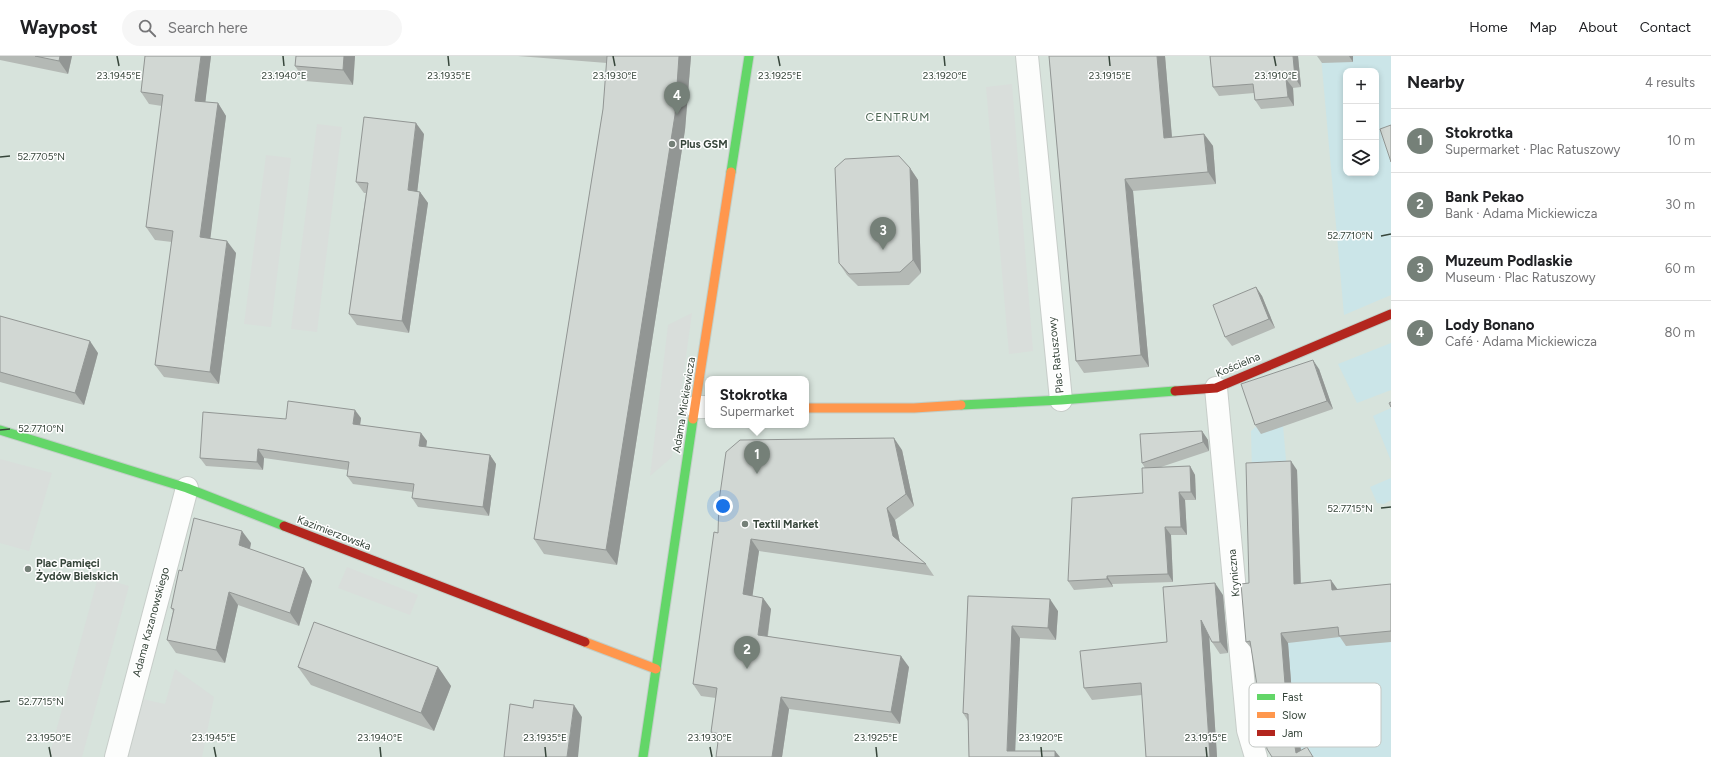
<!DOCTYPE html>
<meta charset="utf-8">
<style>
:root{--surface:#fff;--page:#f6f6f6;--text:#202124;--muted:#757577;--line:#e0e0e0;--accent:#758078}
body{margin:0;font-family:Figtree,sans-serif;background:var(--page);color:var(--text)}
.controls{position:absolute;right:12px;top:12px;display:grid;overflow:hidden;border-radius:8px;box-shadow:0 2px 6px #0003}
.controls button{width:36px;height:36px;display:grid;place-items:center;padding:0;border:0;border-bottom:1px solid var(--line);background:var(--surface);color:var(--text);font:20px sans-serif}
.you{position:absolute;left:723px;top:450px;width:14px;height:14px;margin:-10px;border:3px solid #fff;border-radius:50%;background:#1a73e8;box-shadow:0 0 0 6px #1a73e833}
.badge{display:grid;place-items:center;width:26px;height:26px;border-radius:50%;background:var(--accent);color:#fff;font-size:13px;font-weight:700}
.pin{position:absolute;translate:-50% -33px;filter:drop-shadow(0 1px 2px #0008)}
.pin::after{content:'';position:absolute;top:21px;width:14px;height:12px;background:inherit;clip-path:polygon(0 0,100% 0,50% 100%)}
.popup{position:absolute;left:705px;top:320px;width:104px;height:52px;box-sizing:border-box;display:grid;place-content:center;border-radius:8px;background:var(--surface);filter:drop-shadow(0 1px 3px #0005);font-size:13px;white-space:nowrap;color:var(--muted)}
.popup b{font-size:15px;color:var(--text)}
.popup::after{content:'';position:absolute;left:50%;top:100%;margin-left:-8px;border:8px solid transparent;border-top-color:var(--surface)}
.list{margin:0;padding:0;list-style:none}
h2{display:flex;justify-content:space-between;align-items:center;height:52px;margin:0;padding:0 16px;font-size:17px}
h2 small{font-size:13px;font-weight:400;color:var(--muted)}
.list li{display:grid;grid-template-columns:26px 1fr auto;gap:12px;align-items:center;box-sizing:border-box;height:64px;padding:0 16px;border-top:1px solid var(--line)}
.list b{display:block;font-size:15px;white-space:nowrap}
.list p{margin:0;font-size:13px;white-space:nowrap;color:var(--muted)}
.list em{font-size:13px;font-style:normal;color:var(--muted)}
.icon{flex:none;width:22px;height:22px;fill:none;stroke:currentColor;stroke-width:2;stroke-linecap:round;stroke-linejoin:round}
.map{position:relative;flex:none;width:1391px;height:701px;overflow:hidden}
header{display:flex;align-items:center;gap:24px;box-sizing:border-box;height:56px;padding:0 20px;background:var(--surface);border-bottom:1px solid var(--line)}
header strong{font-size:19px}
nav{display:flex;gap:22px;margin-inline-start:auto;font-size:14px}
.search{width:280px;height:36px;background:var(--page);display:flex;align-items:center;gap:10px;box-sizing:border-box;padding:0 14px;border-radius:22px;color:var(--muted);font-size:15px}
main{display:flex}
aside{flex:1;background:var(--surface)}
.map>svg:first-child{display:block}
.residential{fill:#d7e3dc;fill-rule:evenodd}
.green{fill:#cbe5e8;fill-rule:evenodd}
.parking{fill:#d9dedb}
.lines{fill:none;stroke-linecap:round;stroke-linejoin:round}
.street-casing{stroke:#c7cdc9;stroke-width:24}
.fast-casing{stroke:#c1cec7;stroke-width:11}
.slow-casing{stroke:#c1cec7;stroke-width:11}
.jam-casing{stroke:#c1cec7;stroke-width:11}
.street{stroke:#fcfdfc;stroke-width:22}
.fast{stroke:#63d668;stroke-width:9}
.slow{stroke:#ff974d;stroke-width:9}
.jam{stroke:#b3261e;stroke-width:9}
.wall{fill:#b4b9b5}
.shaded-wall{fill:#929694}
.building{fill:#d1d7d3;stroke:#929694}
.ticks{fill:none;stroke:#36453a;stroke-width:1.5}
.poi-dot{fill:#758078;stroke:#fff;stroke-width:1.5}
.labels{text-anchor:middle;dominant-baseline:central;stroke-width:3;stroke-linejoin:round;paint-order:stroke}
.poi-label{font-size:11px;font-weight:bold;fill:#36453a;stroke:#fff;text-anchor:start}
.street-label{font-size:11px;fill:#36453a;stroke:#fff}
.neighbourhood-label{font-size:12px;letter-spacing:1px;fill:#4e6755;stroke:#fff}
.key{fill:#fff;stroke:#c3c7c4;stroke-width:1}
.key-label{font-size:11px;fill:#36453a}
.ticks-label{font-size:10px;text-anchor:middle;fill:#36453a;stroke:#fff;stroke-width:3;stroke-linejoin:round;paint-order:stroke}
</style>
<header>
<strong>Waypost</strong>
<div class="search"><svg class="icon" aria-label="search" viewBox="0 0 24 24"><circle cx="10" cy="10" r="6"/><path d="M15 15l6 6"/></svg>Search here</div>
<nav><a>Home</a><a>Map</a><a>About</a><a>Contact</a></nav>
</header>
<main>
<div class="map">
<svg width="1391" height="701" viewBox="0 0 1391 701">
<rect width="100%" height="100%" fill="#eaefec"/>
<!-- residential -->
<path class="residential" d="M 0,0 L 1391,0 L 1391,701 L 0,701 ZM 1346,15 L 1376,15 L 1376,117 L 1346,117 ZM 708,323 L 806,323 L 806,369 L 708,369 Z"/>
<!-- green -->
<g class="green">
<path d="M 1321,0 L 1391,0 L 1391,239 L 1344,259 ZM 1346,15 L 1376,15 L 1376,117 L 1346,117 Z"/>
<path d="M 1391,287 L 1391,334 L 1357,347 L 1338,308 Z"/>
<path d="M 1391,352 L 1391,405 L 1373,360 Z"/>
<path d="M 1258,369 L 1283,370 L 1287,415 L 1252,416 L 1251,375 Z"/>
<path d="M 1391,422 L 1391,444 L 1384,448 L 1377,447 L 1370,431 Z"/>
<path d="M 1391,538 L 1391,701 L 1298,701 L 1276,550 Z"/>
</g>
<!-- parking -->
<g class="parking">
<path d="M 1012,28 L 1033,295 L 1009,298 L 986,31 Z"/>
<path d="M 317,68 L 342,71 L 317,276 L 291,273 Z"/>
<path d="M 266,99 L 291,102 L 271,271 L 244,268 Z"/>
<path d="M 692,257 L 672,401 L 650,420 L 668,269 Z"/>
<path d="M 0,403 L 52,417 L 29,495 L 0,487 Z"/>
<path d="M 347,511 L 418,539 L 410,559 L 338,532 Z"/>
<path d="M 98,521 L 129,530 L 82,701 L 49,701 Z"/>
<path d="M 175,613 L 214,641 L 202,701 L 128,701 L 142,643 L 165,648 Z"/>
</g>
<g class="lines">
<!-- street casing -->
<g class="street-casing">
<g id="street">
<path d="M 1027,0 L 1061,344"/>
<path d="M 1216,332 L 1248,674 L 1256,701"/>
<path d="M 696,351 L 708,351"/>
<path d="M 116,701 L 187,432"/>
</g>
</g>
<!-- fast casing -->
<g class="fast-casing">
<g id="fast">
<path d="M 731,116 L 749,0"/>
<path d="M 961,349 L 1061,344 L 1175,335"/>
<path d="M 0,374 L 187,432 L 284,470"/>
<path d="M 643,701 L 693,363"/>
</g>
</g>
<!-- slow casing -->
<g class="slow-casing">
<g id="slow">
<path d="M 806,352 L 914,352 L 961,349"/>
<path d="M 693,363 L 731,116"/>
<path d="M 585,586 L 656,613"/>
</g>
</g>
<!-- jam casing -->
<g class="jam-casing">
<g id="jam">
<path d="M 1175,335 L 1216,332 L 1391,258"/>
<path d="M 284,470 L 585,586"/>
</g>
</g>
<!-- street -->
<use href="#street" class="street"/>
<!-- fast -->
<use href="#fast" class="fast"/>
<!-- slow -->
<use href="#slow" class="slow"/>
<!-- jam -->
<use href="#jam" class="jam"/>
</g>
<!-- wall -->
<g class="wall">
<path d="M 0,0 L 72,0 L 68,18 L 0,4 Z"/>
<path d="M 145,0 L 211,0 L 205,46 L 218,47 L 226,60 L 210,182 L 236,197 L 219,328 L 164,321 L 155,309 L 172,186 L 155,184 L 146,171 L 162,50 L 149,48 L 141,36 Z"/>
<path d="M 296,0 L 355,0 L 353,29 L 305,25 L 295,10 Z"/>
<path d="M 518,0 L 691,0 L 685,74 L 617,509 L 544,498 L 534,483 L 603,53 L 607,7 Z"/>
<path d="M 1049,0 L 1165,0 L 1172,81 L 1204,78 L 1213,90 L 1216,128 L 1133,135 L 1149,311 L 1084,317 L 1076,305 Z"/>
<path d="M 1210,0 L 1298,0 L 1301,31 L 1293,32 L 1294,50 L 1261,53 L 1255,44 L 1254,37 L 1219,40 L 1213,31 Z"/>
<path d="M 1317,0 L 1353,0 L 1353,6 L 1322,7 Z"/>
<path d="M 424,78 L 417,136 L 420,136 L 428,147 L 409,277 L 357,269 L 349,258 L 366,137 L 364,137 L 356,126 Z"/>
<path d="M 910,112 L 918,124 L 921,217 L 909,229 L 858,230 L 847,219 L 839,207 Z"/>
<path d="M 1256,231 L 1262,240 L 1275,272 L 1232,290 L 1225,281 Z"/>
<path d="M 0,260 L 98,297 L 84,349 L 0,326 Z"/>
<path d="M 1319,313 L 1333,353 L 1261,378 L 1255,369 Z"/>
<path d="M 361,362 L 360,369 L 421,377 L 427,385 L 426,391 L 490,399 L 496,408 L 489,460 L 418,451 L 412,442 L 413,436 L 353,428 L 347,420 L 348,414 L 264,402 L 263,414 L 206,410 L 200,402 L 286,363 Z"/>
<path d="M 1202,375 L 1208,384 L 1209,395 L 1161,411 L 1190,410 L 1195,419 L 1196,444 L 1185,444 L 1187,479 L 1171,479 L 1173,526 L 1112,528 L 1113,531 L 1074,534 L 1068,525 L 1143,437 L 1145,412 L 1142,407 Z"/>
<path d="M 902,394 L 914,450 L 895,464 L 900,486 L 926,508 L 934,520 L 759,495 L 752,540 L 763,542 L 771,553 L 768,580 L 909,611 L 900,668 L 789,653 L 782,701 L 716,701 L 718,687 L 711,676 L 716,642 L 701,640 L 693,628 L 718,477 Z"/>
<path d="M 1297,414 L 1301,528 L 1338,534 L 1391,528 L 1391,586 L 1346,590 L 1340,581 L 1288,587 L 1292,638 L 1301,694 L 1314,701 L 1272,701 L 1251,592 L 1246,586 L 1249,527 Z"/>
<path d="M 251,487 L 250,493 L 304,512 L 312,525 L 299,570 L 238,549 L 225,607 L 176,597 L 167,584 L 173,555 L 171,552 L 182,515 Z"/>
<path d="M 1223,539 L 1228,597 L 1220,598 L 1212,586 L 1209,580 L 1217,701 L 1146,701 L 1142,639 L 1092,644 L 1084,632 L 1167,586 Z"/>
<path d="M 968,540 L 1058,555 L 1056,584 L 1020,582 L 969,701 L 968,665 L 963,657 Z"/>
<path d="M 298,611 L 438,611 L 451,630 L 434,675 L 311,629 Z"/>
</g>
<!-- shaded-wall -->
<g class="shaded-wall">
<path d="M 60,0 L 72,0 L 68,18 L 59,5 Z"/>
<path d="M 201,0 L 211,0 L 204,57 L 195,45 Z"/>
<path d="M 344,0 L 355,0 L 353,29 L 343,14 Z"/>
<path d="M 679,0 L 691,0 L 685,74 L 617,509 L 606,494 Z"/>
<path d="M 1157,0 L 1165,0 L 1173,94 L 1164,82 Z"/>
<path d="M 1293,0 L 1298,0 L 1301,31 L 1295,22 Z"/>
<path d="M 1349,0 L 1353,0 L 1353,6 Z"/>
<path d="M 1286,23 L 1293,32 L 1294,50 L 1288,41 Z"/>
<path d="M 218,47 L 226,60 L 209,193 L 200,181 Z"/>
<path d="M 416,67 L 424,78 L 416,146 L 408,134 Z"/>
<path d="M 1204,78 L 1213,90 L 1216,128 L 1208,116 Z"/>
<path d="M 910,112 L 918,124 L 921,217 L 913,204 Z"/>
<path d="M 1125,123 L 1133,135 L 1149,311 L 1141,299 Z"/>
<path d="M 420,136 L 428,147 L 409,277 L 402,265 Z"/>
<path d="M 227,185 L 236,197 L 219,328 L 210,316 Z"/>
<path d="M 1256,231 L 1262,240 L 1275,272 L 1269,263 Z"/>
<path d="M 90,285 L 98,297 L 84,349 L 75,337 Z"/>
<path d="M 1313,304 L 1319,313 L 1333,353 L 1327,345 Z"/>
<path d="M 355,354 L 361,362 L 359,377 L 353,368 Z"/>
<path d="M 1202,375 L 1208,384 L 1209,395 L 1203,386 Z"/>
<path d="M 421,377 L 427,385 L 425,399 L 419,390 Z"/>
<path d="M 894,382 L 902,394 L 914,450 L 906,438 Z"/>
<path d="M 258,393 L 264,402 L 263,414 L 257,406 Z"/>
<path d="M 490,399 L 496,408 L 489,460 L 483,451 Z"/>
<path d="M 1291,405 L 1297,414 L 1301,538 L 1294,528 Z"/>
<path d="M 1190,410 L 1195,419 L 1196,444 L 1191,436 Z"/>
<path d="M 1179,436 L 1185,444 L 1187,479 L 1181,471 Z"/>
<path d="M 887,452 L 895,464 L 901,491 L 893,480 Z"/>
<path d="M 1165,471 L 1171,479 L 1173,526 L 1168,518 Z"/>
<path d="M 242,475 L 251,487 L 248,502 L 239,489 Z"/>
<path d="M 751,483 L 759,495 L 751,550 L 743,538 Z"/>
<path d="M 304,512 L 312,525 L 299,570 L 290,557 Z"/>
<path d="M 1107,520 L 1112,528 L 1113,531 L 1107,523 Z"/>
<path d="M 1331,524 L 1338,534 L 1332,534 Z"/>
<path d="M 1215,527 L 1223,539 L 1228,597 L 1220,586 Z"/>
<path d="M 229,536 L 238,549 L 225,607 L 216,594 Z"/>
<path d="M 763,542 L 771,553 L 766,590 L 758,579 Z"/>
<path d="M 1050,543 L 1058,555 L 1056,584 L 1048,572 Z"/>
<path d="M 1201,564 L 1209,576 L 1217,701 L 1210,701 Z"/>
<path d="M 1012,570 L 1020,582 L 1015,701 L 1007,695 Z"/>
<path d="M 1281,577 L 1288,587 L 1292,638 L 1302,701 L 1296,697 L 1285,628 Z"/>
<path d="M 901,600 L 909,611 L 900,668 L 891,656 Z"/>
<path d="M 438,611 L 451,630 L 434,675 L 421,657 Z"/>
<path d="M 781,641 L 789,653 L 782,701 L 772,701 Z"/>
<path d="M 574,649 L 582,661 L 578,701 L 567,701 Z"/>
<path d="M 1055,695 L 1060,701 L 1055,701 Z"/>
</g>
<!-- building -->
<g class="building">
<path d="M 35,0 L 60,0 L 59,5 Z"/>
<path d="M 145,0 L 201,0 L 195,45 L 218,47 L 200,181 L 227,185 L 210,316 L 155,309 L 173,175 L 146,171 L 163,39 L 141,36 Z"/>
<path d="M 296,0 L 344,0 L 343,14 L 295,10 Z"/>
<path d="M 607,0 L 679,0 L 675,59 L 606,494 L 534,483 L 603,53 Z"/>
<path d="M 1049,0 L 1157,0 L 1164,82 L 1204,78 L 1208,116 L 1125,123 L 1141,299 L 1076,305 Z"/>
<path d="M 1210,0 L 1293,0 L 1295,22 L 1286,23 L 1288,41 L 1255,44 L 1253,28 L 1213,31 Z"/>
<path d="M 364,61 L 416,67 L 408,134 L 420,136 L 402,265 L 349,258 L 368,127 L 356,126 Z"/>
<path d="M 1391,69 L 1391,106 L 1380,73 Z"/>
<path d="M 899,100 L 910,112 L 913,204 L 900,216 L 849,218 L 839,207 L 835,112 L 845,103 Z"/>
<path d="M 1256,231 L 1269,263 L 1225,281 L 1213,249 Z"/>
<path d="M 0,260 L 90,285 L 75,337 L 0,316 Z"/>
<path d="M 1313,304 L 1327,345 L 1255,369 L 1241,328 Z"/>
<path d="M 288,345 L 355,354 L 353,368 L 421,377 L 419,390 L 490,399 L 483,451 L 412,442 L 414,428 L 347,420 L 349,406 L 258,393 L 257,406 L 200,402 L 203,356 L 286,363 Z"/>
<path d="M 1391,346 L 1391,351 L 1389,347 Z"/>
<path d="M 1202,375 L 1203,386 L 1142,407 L 1140,378 Z"/>
<path d="M 894,382 L 906,438 L 887,452 L 893,480 L 926,508 L 751,483 L 743,538 L 763,542 L 758,579 L 901,600 L 891,656 L 781,641 L 772,701 L 716,701 L 719,678 L 711,676 L 717,632 L 693,628 L 714,476 L 718,477 L 719,445 L 726,396 L 740,384 Z"/>
<path d="M 1291,405 L 1294,528 L 1331,524 L 1332,534 L 1391,528 L 1391,575 L 1339,580 L 1338,571 L 1281,577 L 1285,628 L 1296,697 L 1307,691 L 1313,701 L 1272,701 L 1267,693 L 1250,585 L 1246,586 L 1241,528 L 1249,527 L 1246,407 Z"/>
<path d="M 1190,410 L 1191,436 L 1179,436 L 1181,471 L 1165,471 L 1168,518 L 1107,520 L 1107,523 L 1068,525 L 1072,442 L 1143,437 L 1142,412 Z"/>
<path d="M 194,462 L 242,475 L 239,489 L 304,512 L 290,557 L 229,536 L 216,594 L 167,584 L 174,553 L 171,552 L 179,514 L 182,515 Z"/>
<path d="M 1215,527 L 1220,586 L 1212,586 L 1201,564 L 1210,701 L 1146,701 L 1141,627 L 1084,632 L 1080,595 L 1167,586 L 1163,531 Z"/>
<path d="M 968,540 L 1050,543 L 1048,572 L 1012,570 L 1007,695 L 1055,695 L 1055,701 L 969,701 L 968,658 L 963,657 Z"/>
<path d="M 314,566 L 438,611 L 421,657 L 298,611 Z"/>
<path d="M 534,644 L 574,649 L 567,701 L 504,701 L 510,648 L 533,652 Z"/>
</g>
<!-- ticks -->
<path class="ticks" d="M 117,0 L 119,10M 283,0 L 284,10M 448,0 L 449,10M 613,0 L 615,10M 778,0 L 780,10M 944,0 L 945,10M 1109,0 L 1110,10M 1274,0 L 1276,10M 0,101 L 10,100M 1381,180 L 1391,178M 0,374 L 10,373M 1381,452 L 1391,451M 0,646 L 10,645M 49,691 L 51,701M 214,691 L 216,701M 380,691 L 381,701M 545,691 L 546,701M 710,691 L 712,701M 876,691 L 877,701M 1041,691 L 1042,701M 1206,691 L 1207,701"/>
<!-- markers -->
<g class="poi-dot">
<circle cx="672" cy="88" r="4"/>
<circle cx="745" cy="468" r="4"/>
<circle cx="28" cy="513" r="4"/>
</g>
<g class="labels">
<!-- poi labels -->
<g class="poi-label">
<text x="680" y="88">Plus GSM</text>
<text x="753" y="468">Textil Market</text>
<text x="36" y="507">Plac Pamięci<tspan x="36" dy="13">Żydów Bielskich</tspan></text>
</g>
<!-- street labels -->
<g class="street-label">
<text transform="translate(1056 299) rotate(-96)">Plac Ratuszowy</text>
<text transform="translate(1238 309) rotate(-23)">Kościelna</text>
<text transform="translate(684 349) rotate(-81)">Adama Mickiewicza</text>
<text transform="translate(334 477) rotate(21)">Kazimierzowska</text>
<text transform="translate(1234 517) rotate(-95)">Kryniczna</text>
<text transform="translate(151 566) rotate(-75)">Adama Kazanowskiego</text>
</g>
<!-- neighbourhood labels -->
<g class="neighbourhood-label">
<text x="898" y="61">CENTRUM</text>
</g>
</g>
<!-- legend -->
<rect x="1249" y="627" width="132" height="64" rx="6" class="key"/>
<rect x="1257" y="638" width="18" height="6" fill="#63d668"/>
<rect x="1257" y="656" width="18" height="6" fill="#ff974d"/>
<rect x="1257" y="674" width="18" height="6" fill="#b3261e"/>
<g class="key-label">
<text x="1282" y="645">Fast</text>
<text x="1282" y="663">Slow</text>
<text x="1282" y="681">Jam</text>
</g>
<g class="ticks-label">
<text x="119" y="23">23.1945°E</text>
<text x="284" y="23">23.1940°E</text>
<text x="449" y="23">23.1935°E</text>
<text x="615" y="23">23.1930°E</text>
<text x="780" y="23">23.1925°E</text>
<text x="945" y="23">23.1920°E</text>
<text x="1110" y="23">23.1915°E</text>
<text x="1276" y="23">23.1910°E</text>
<text x="41" y="104">52.7705°N</text>
<text x="1350" y="183">52.7710°N</text>
<text x="41" y="376">52.7710°N</text>
<text x="1350" y="456">52.7715°N</text>
<text x="41" y="649">52.7715°N</text>
<text x="49" y="685">23.1950°E</text>
<text x="214" y="685">23.1945°E</text>
<text x="380" y="685">23.1940°E</text>
<text x="545" y="685">23.1935°E</text>
<text x="710" y="685">23.1930°E</text>
<text x="876" y="685">23.1925°E</text>
<text x="1041" y="685">23.1920°E</text>
<text x="1206" y="685">23.1915°E</text>
</g>
</svg>
<div class="controls">
<button>+</button>
<button>−</button>
<button><svg class="icon" aria-label="layers" viewBox="0 0 24 24"><path d="M12 4l9 5-9 5-9-5zM3 14l9 5 9-5"/></svg></button>
</div>
<div class="you"></div>
<div class="pin badge" style="left:757px;top:418px">1</div>
<div class="popup"><b>Stokrotka</b>Supermarket</div>
<div class="pin badge" style="left:747px;top:613px">2</div>
<div class="pin badge" style="left:883px;top:194px">3</div>
<div class="pin badge" style="left:677px;top:59px">4</div>
</div>
<aside>
<h2>Nearby<small>4 results</small></h2>
<ul class="list">
<li><span class="badge">1</span><div><b>Stokrotka</b><p>Supermarket · Plac Ratuszowy</p></div><em>10 m</em></li>
<li><span class="badge">2</span><div><b>Bank Pekao</b><p>Bank · Adama Mickiewicza</p></div><em>30 m</em></li>
<li><span class="badge">3</span><div><b>Muzeum Podlaskie</b><p>Museum · Plac Ratuszowy</p></div><em>60 m</em></li>
<li><span class="badge">4</span><div><b>Lody Bonano</b><p>Café · Adama Mickiewicza</p></div><em>80 m</em></li>
</ul>
</aside>
</main>
